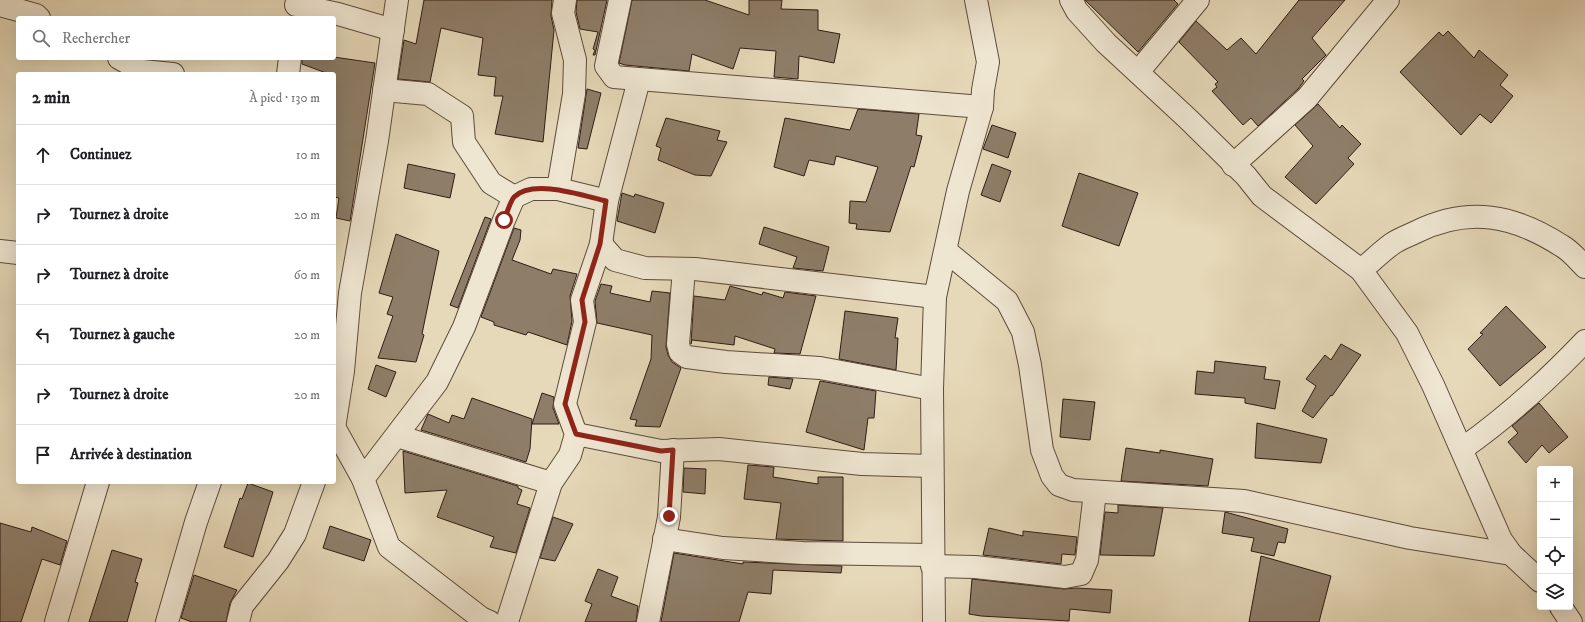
<!DOCTYPE html>
<html lang="fr">
<meta charset="utf-8">
<style>
:root{--surface:#fff;--page:#f2f2f2;--text:#202124;--muted:#757577;--line:#e0e0e0}
body{margin:0;font-family:"IM FELL DW Pica",serif;background:var(--page);color:var(--text)}
.controls{position:absolute;right:12px;bottom:12px;display:grid;overflow:hidden;border-radius:4px;box-shadow:0 4px 16px #0002}
.controls button{width:36px;height:36px;display:grid;place-items:center;padding:0;border:0;border-bottom:1px solid var(--line);background:var(--surface);color:var(--text);font:20px sans-serif}
.stop{position:absolute;width:12px;height:12px;margin:-9px;border:3px solid #8f2418;border-radius:50%;background:#fff}
.stop.end{background:#8f2418;border-color:#fff;box-shadow:0 1px 4px #0008}
.list{margin:0;padding:0;list-style:none}
h2{display:flex;justify-content:space-between;align-items:center;height:52px;margin:0;padding:0 16px;font-size:17px}
h2 small{font-size:13px;font-weight:400;color:var(--muted)}
.list li{display:grid;grid-template-columns:26px 1fr auto;gap:12px;align-items:center;box-sizing:border-box;height:60px;padding:0 16px;border-top:1px solid var(--line)}
.list b{display:block;font-size:15px;white-space:nowrap}
.list em{font-size:13px;font-style:normal;color:var(--muted)}
.icon{flex:none;width:22px;height:22px;fill:none;stroke:currentColor;stroke-width:2;stroke-linecap:round;stroke-linejoin:round}
.map{position:relative;flex:none;width:1585px;height:622px;overflow:hidden}
.search{position:absolute;background:var(--surface);box-shadow:0 4px 16px #0002;left:16px;top:16px;width:320px;height:44px;display:flex;align-items:center;gap:10px;box-sizing:border-box;padding:0 14px;border-radius:4px;color:var(--muted);font-size:15px}
.panel{position:absolute;background:var(--surface);box-shadow:0 4px 16px #0002;left:16px;top:72px;width:320px;height:412px;border-radius:4px}
.map>svg:first-child{display:block}
.building{fill:#8e7e69;stroke:#2f1c13}
.lines{fill:none;stroke-linecap:round;stroke-linejoin:round}
.minor-casing{stroke:#5d4b3c;stroke-width:24}
.minor{stroke:#efe6d2;stroke-width:22}
.route{stroke:#8f2418;stroke-width:5}
</style>
<div class="map">
<svg width="1585" height="622" viewBox="0 0 1585 622">
<rect width="100%" height="100%" fill="#e6d9b9"/>
<filter id="stains"><feTurbulence type="fractalNoise" baseFrequency=".005" numOctaves="4"/><feColorMatrix values="0 0 0 0 .2 0 0 0 0 .09 0 0 0 0 .02 0 0 0 .5 -.17"/></filter>
<radialGradient id="worn" r=".72"><stop offset=".6" stop-color="#630" stop-opacity="0"/><stop offset="1" stop-color="#630" stop-opacity=".3"/></radialGradient>
<!-- building -->
<g class="building">
<path d="M 424,0 L 552,0 L 551,16 L 554,30 L 543,142 L 495,134 L 503,96 L 494,96 L 496,77 L 478,75 L 483,38 L 441,28 L 430,82 L 398,79 L 404,40 L 416,44 Z"/>
<path d="M 577,0 L 607,0 L 595,55 L 593,55 L 595,50 L 593,49 L 598,32 L 580,29 L 576,12 Z"/>
<path d="M 632,0 L 705,0 L 749,15 L 749,0 L 782,0 L 781,9 L 818,10 L 818,30 L 840,34 L 834,63 L 799,56 L 798,79 L 774,77 L 776,51 L 740,48 L 733,69 L 692,54 L 689,71 L 625,65 L 619,63 Z"/>
<path d="M 1085,0 L 1174,0 L 1178,4 L 1138,52 Z"/>
<path d="M 1299,0 L 1345,0 L 1312,38 L 1326,55 L 1302,79 L 1304,81 L 1298,89 L 1258,126 L 1251,118 L 1243,125 L 1212,91 L 1217,87 L 1215,84 L 1218,82 L 1179,42 L 1196,21 L 1227,50 L 1241,38 L 1256,54 Z"/>
<path d="M 1448,31 L 1474,58 L 1479,50 L 1508,75 L 1500,85 L 1513,96 L 1491,123 L 1480,114 L 1461,135 L 1400,72 L 1439,32 L 1443,36 Z"/>
<path d="M 334,57 L 375,63 L 350,221 L 336,218 L 339,198 L 334,197 L 334,74 L 329,74 L 302,64 L 302,58 Z"/>
<path d="M 587,89 L 601,93 L 587,149 L 578,148 Z"/>
<path d="M 1318,104 L 1340,128 L 1342,125 L 1361,144 L 1348,158 L 1354,164 L 1316,204 L 1285,177 L 1313,146 L 1295,125 Z"/>
<path d="M 858,109 L 919,114 L 916,135 L 922,136 L 914,167 L 911,166 L 890,232 L 856,229 L 857,224 L 849,223 L 850,201 L 866,202 L 878,167 L 836,156 L 834,165 L 809,160 L 804,176 L 774,167 L 785,118 L 850,130 Z"/>
<path d="M 666,118 L 720,131 L 717,140 L 727,142 L 711,176 L 695,175 L 658,160 L 661,148 L 656,146 Z"/>
<path d="M 992,125 L 1016,133 L 1008,158 L 983,149 Z"/>
<path d="M 408,164 L 455,174 L 450,198 L 404,188 Z"/>
<path d="M 992,164 L 1011,171 L 1000,202 L 981,195 Z"/>
<path d="M 1079,173 L 1138,193 L 1119,246 L 1062,226 Z"/>
<path d="M 622,193 L 634,197 L 635,194 L 664,203 L 655,233 L 617,221 Z"/>
<path d="M 485,217 L 491,219 L 458,308 L 450,305 Z"/>
<path d="M 764,227 L 829,247 L 823,271 L 793,268 L 797,257 L 759,244 Z"/>
<path d="M 514,228 L 521,230 L 520,240 L 512,260 L 551,274 L 553,269 L 577,274 L 570,296 L 572,321 L 567,345 L 528,332 L 526,335 L 494,325 L 494,322 L 481,317 Z"/>
<path d="M 396,234 L 439,251 L 422,334 L 424,335 L 416,362 L 378,358 L 393,316 L 387,314 L 393,297 L 379,293 Z"/>
<path d="M 601,284 L 612,286 L 610,293 L 650,302 L 652,291 L 670,293 L 666,347 L 668,355 L 672,362 L 681,368 L 660,427 L 635,426 L 637,420 L 630,419 L 651,359 L 652,335 L 597,323 L 595,301 Z"/>
<path d="M 730,286 L 762,295 L 763,292 L 783,298 L 785,292 L 816,296 L 800,354 L 774,353 L 775,349 L 735,336 L 734,345 L 692,340 L 691,344 L 694,296 L 725,300 Z"/>
<path d="M 1506,306 L 1546,347 L 1500,386 L 1468,349 L 1483,334 L 1480,333 Z"/>
<path d="M 845,311 L 898,318 L 895,338 L 898,338 L 896,370 L 839,359 Z"/>
<path d="M 1341,344 L 1361,355 L 1332,396 L 1331,395 L 1313,418 L 1302,411 L 1316,386 L 1306,379 L 1325,355 L 1331,360 Z"/>
<path d="M 1215,361 L 1266,367 L 1264,379 L 1280,381 L 1275,409 L 1245,403 L 1245,398 L 1195,394 L 1197,371 L 1214,373 Z"/>
<path d="M 376,365 L 396,372 L 386,397 L 368,389 Z"/>
<path d="M 769,377 L 793,379 L 790,389 L 768,385 Z"/>
<path d="M 820,381 L 876,391 L 874,418 L 868,418 L 864,450 L 806,432 Z"/>
<path d="M 542,393 L 554,397 L 553,408 L 559,424 L 532,424 Z"/>
<path d="M 472,398 L 532,419 L 530,449 L 526,462 L 421,430 L 428,414 L 449,423 L 452,415 L 464,419 Z"/>
<path d="M 1063,399 L 1095,402 L 1090,440 L 1060,437 Z"/>
<path d="M 1539,403 L 1568,437 L 1549,453 L 1542,445 L 1526,463 L 1508,442 L 1518,433 L 1512,426 Z"/>
<path d="M 1257,423 L 1327,439 L 1321,463 L 1255,458 Z"/>
<path d="M 1126,448 L 1160,453 L 1160,450 L 1213,459 L 1208,486 L 1121,481 Z"/>
<path d="M 403,451 L 518,486 L 518,488 L 522,490 L 517,504 L 530,508 L 516,553 L 490,547 L 494,537 L 437,517 L 447,490 L 405,493 Z"/>
<path d="M 748,465 L 774,467 L 773,477 L 818,484 L 818,477 L 843,477 L 843,541 L 776,539 L 781,503 L 744,499 Z"/>
<path d="M 684,468 L 706,469 L 705,494 L 683,492 Z"/>
<path d="M 248,483 L 273,492 L 253,557 L 224,547 L 240,498 L 242,499 Z"/>
<path d="M 1118,505 L 1163,508 L 1154,556 L 1100,555 L 1105,512 L 1118,513 Z"/>
<path d="M 1225,512 L 1288,529 L 1285,543 L 1278,542 L 1274,556 L 1251,551 L 1254,538 L 1222,533 Z"/>
<path d="M 553,517 L 573,524 L 555,561 L 540,558 Z"/>
<path d="M 0,523 L 31,532 L 32,527 L 67,541 L 60,565 L 42,559 L 21,622 L 0,622 Z"/>
<path d="M 330,526 L 371,540 L 364,561 L 323,548 Z"/>
<path d="M 989,528 L 1023,536 L 1023,531 L 1077,537 L 1075,555 L 1062,554 L 1061,564 L 983,555 Z"/>
<path d="M 112,550 L 142,559 L 135,582 L 138,583 L 127,622 L 89,622 Z"/>
<path d="M 674,553 L 743,564 L 743,562 L 842,566 L 841,573 L 773,570 L 771,594 L 748,592 L 739,622 L 661,622 Z"/>
<path d="M 1261,556 L 1331,576 L 1319,622 L 1249,622 Z"/>
<path d="M 598,569 L 618,577 L 611,596 L 638,606 L 636,622 L 585,622 L 592,604 L 585,601 Z"/>
<path d="M 194,575 L 237,590 L 230,603 L 226,622 L 192,622 L 181,618 Z"/>
<path d="M 972,579 L 1064,589 L 1076,588 L 1112,590 L 1110,613 L 1070,609 L 1069,621 L 981,616 L 969,614 Z"/>
</g>
<g class="lines">
<!-- minor casing -->
<g class="minor-casing">
<g id="minor">
<path d="M 620,0 L 606,66 L 614,77 L 982,107"/>
<path d="M 1071,0 L 1077,11 L 1106,43 L 1187,118 L 1246,176 L 1262,196 L 1361,270 L 1407,333 L 1433,385 L 1501,540 L 1511,554 L 1540,581"/>
<path d="M 0,5 L 36,15 L 39,18"/>
<path d="M 296,5 L 338,14 L 393,30"/>
<path d="M 119,58 L 142,71 L 173,74"/>
<path d="M 1138,72 L 1198,0"/>
<path d="M 288,74 L 290,58"/>
<path d="M 384,90 L 428,94 L 462,116 L 464,142 L 491,183 L 514,197"/>
<path d="M 1233,165 L 1307,98 L 1388,0"/>
<path d="M 558,189 L 574,94 L 575,60 L 563,13 L 565,0"/>
<path d="M 601,244 L 615,260 L 645,268 L 695,269 L 935,297"/>
<path d="M 0,251 L 18,253"/>
<path d="M 946,251 L 1007,301 L 1023,332 L 1030,365 L 1042,450 L 1052,476 L 1059,485 L 1073,490 L 1244,501 L 1410,538 L 1511,554"/>
<path d="M 684,269 L 678,344 L 680,352 L 687,357 L 726,362 L 820,368 L 932,389"/>
<path d="M 1361,270 C 1371,262 1381,252 1392,244 C 1399,239 1408,236 1416,232 C 1469,206 1514,215 1562,246 C 1571,251 1578,260 1585,267"/>
<path d="M 334,427 L 363,479 L 389,547 L 481,618 L 490,622"/>
<path d="M 334,428 L 343,371 L 350,293 L 377,141 L 397,0"/>
<path d="M 576,434 L 661,451 L 719,449 L 862,464 L 932,466"/>
<path d="M 397,436 L 551,483"/>
<path d="M 1462,449 C 1507,417 1547,381 1585,341"/>
<path d="M 363,479 L 437,382 L 464,327 L 504,220 L 514,197 L 531,189 L 558,189 L 607,201"/>
<path d="M 664,539 L 723,548 L 803,553 L 933,555"/>
<path d="M 932,566 L 975,567 L 1065,577 L 1081,574 L 1087,560 L 1095,492"/>
<path d="M 1561,607 L 1571,622"/>
<path d="M 56,622 L 98,482"/>
<path d="M 167,622 L 196,522 L 210,482"/>
<path d="M 238,622 L 242,606 L 278,561 L 295,534 L 314,482"/>
<path d="M 507,622 L 551,483 L 570,455 L 576,434 L 565,404 L 585,322 L 582,300 L 601,244 L 607,201 L 639,80"/>
<path d="M 648,622 L 669,517 L 673,450"/>
<path d="M 934,622 L 932,389 L 935,297 L 958,191 L 982,107 L 983,90 L 988,62 L 976,0"/>
</g>
</g>
<!-- minor -->
<use href="#minor" class="minor"/>
</g>
<g class="lines">
<!-- route -->
<path class="route" d="M 504,220 C 507,213 510,202 514,197 C 533,178 584,196 606,201 L 600,244 L 582,300 L 585,322 L 565,404 L 576,434 L 661,451 L 673,450 L 669,516"/>
</g>
<rect width="100%" height="100%" filter="url(#stains)"/>
<rect width="100%" height="100%" fill="url(#worn)"/>
</svg>
<div class="controls">
<button>+</button>
<button>−</button>
<button><svg class="icon" aria-label="locate" viewBox="0 0 24 24"><circle cx="12" cy="12" r="6"/><path d="M12 2v4M12 18v4M2 12h4M18 12h4"/></svg></button>
<button><svg class="icon" aria-label="layers" viewBox="0 0 24 24"><path d="M12 4l9 5-9 5-9-5zM3 14l9 5 9-5"/></svg></button>
</div>
<div class="stop" style="left:504px;top:220px"></div>
<div class="stop end" style="left:669px;top:516px"></div>
<div class="search"><svg class="icon" aria-label="search" viewBox="0 0 24 24"><circle cx="10" cy="10" r="6"/><path d="M15 15l6 6"/></svg>Rechercher</div>
<section class="panel">
<h2>2 min<small>À pied · 130 m</small></h2>
<ul class="list">
<li><svg class="icon" aria-label="ahead" viewBox="0 0 24 24"><path d="M12 20V5M6 11l6-6 6 6"/></svg><div><b>Continuez</b></div><em>10 m</em></li>
<li><svg class="icon" aria-label="right" viewBox="0 0 24 24"><path d="M7 20v-9h11M14 6l5 5-5 5"/></svg><div><b>Tournez à droite</b></div><em>20 m</em></li>
<li><svg class="icon" aria-label="right" viewBox="0 0 24 24"><path d="M7 20v-9h11M14 6l5 5-5 5"/></svg><div><b>Tournez à droite</b></div><em>60 m</em></li>
<li><svg class="icon" aria-label="left" viewBox="0 0 24 24"><path d="M17 20v-9H6M10 6l-5 5 5 5"/></svg><div><b>Tournez à gauche</b></div><em>20 m</em></li>
<li><svg class="icon" aria-label="right" viewBox="0 0 24 24"><path d="M7 20v-9h11M14 6l5 5-5 5"/></svg><div><b>Tournez à droite</b></div><em>20 m</em></li>
<li><svg class="icon" aria-label="arrive" viewBox="0 0 24 24"><path d="M6 21V4h12l-3 4 3 4H6"/></svg><div><b>Arrivée à destination</b></div></li>
</ul>
</section>
</div>
